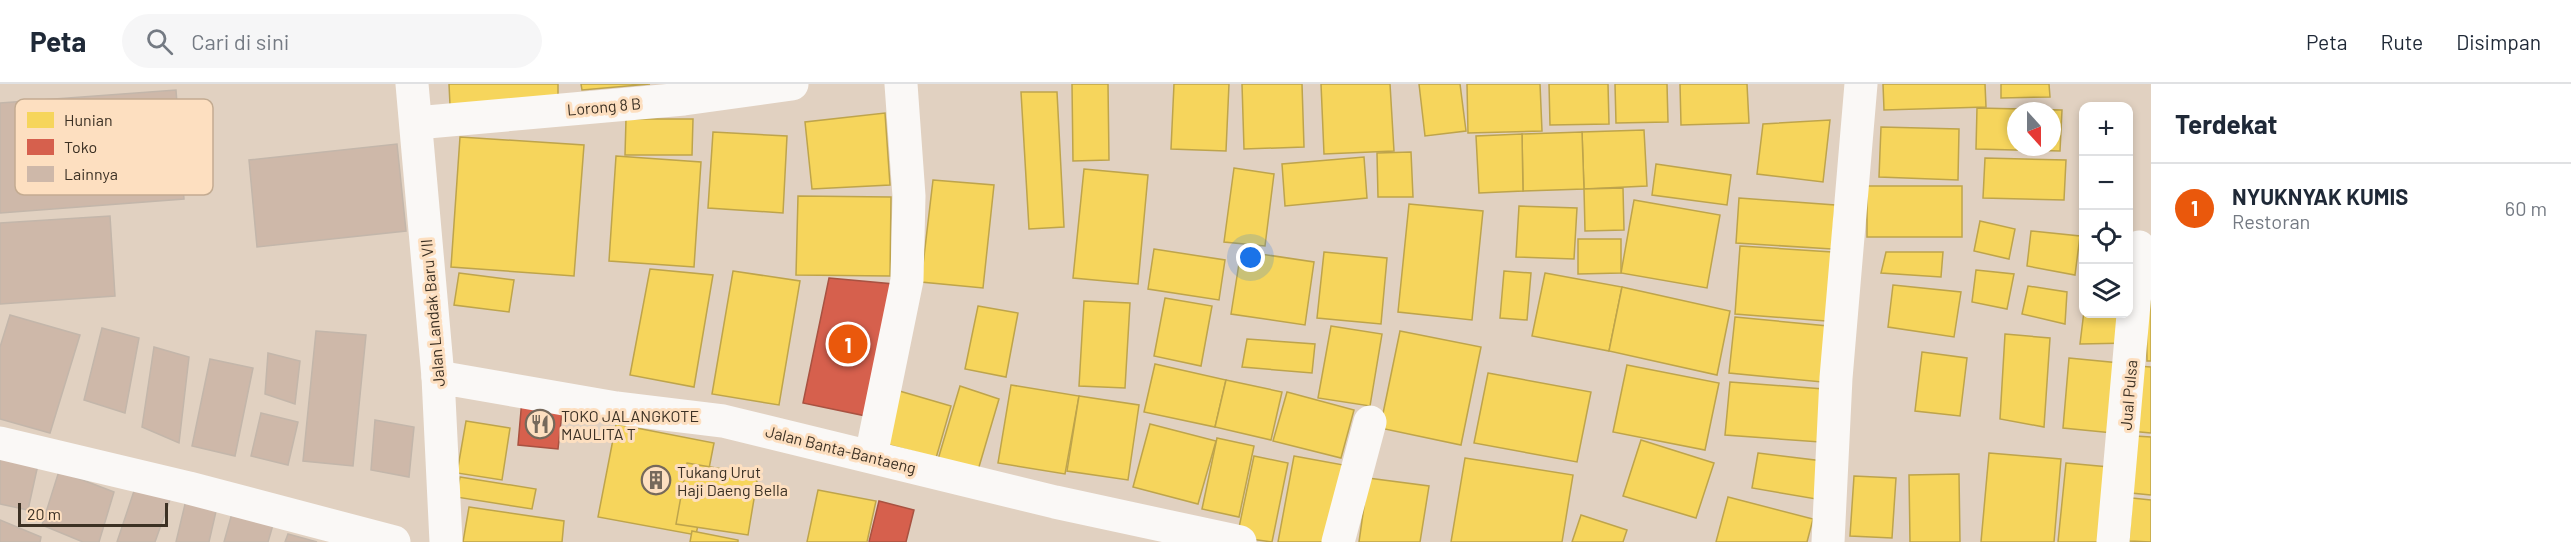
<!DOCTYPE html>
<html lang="id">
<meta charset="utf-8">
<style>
:root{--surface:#fff;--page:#f6f6f7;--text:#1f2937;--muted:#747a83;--line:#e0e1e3;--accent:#ea580c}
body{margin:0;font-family:Barlow,sans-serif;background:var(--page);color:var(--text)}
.controls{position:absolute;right:18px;top:18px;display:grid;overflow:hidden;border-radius:12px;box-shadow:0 3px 9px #0003}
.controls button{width:54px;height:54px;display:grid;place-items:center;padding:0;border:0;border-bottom:2px solid var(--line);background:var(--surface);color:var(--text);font:30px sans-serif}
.compass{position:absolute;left:2007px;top:18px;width:54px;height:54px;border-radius:50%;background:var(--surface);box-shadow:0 3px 9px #0003;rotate:159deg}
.scale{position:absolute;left:18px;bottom:15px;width:150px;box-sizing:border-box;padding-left:6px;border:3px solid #3c3124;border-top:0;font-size:16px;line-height:21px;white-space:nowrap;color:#3c3124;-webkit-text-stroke:4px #fddfc0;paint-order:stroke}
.you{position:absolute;left:1251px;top:174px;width:21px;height:21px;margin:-15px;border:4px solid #fff;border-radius:50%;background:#1a73e8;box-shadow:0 0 0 9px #1a73e833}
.badge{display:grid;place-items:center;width:39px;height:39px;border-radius:50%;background:var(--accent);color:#fff;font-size:20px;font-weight:700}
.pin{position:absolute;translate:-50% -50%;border:3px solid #fff;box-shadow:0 2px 6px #0006}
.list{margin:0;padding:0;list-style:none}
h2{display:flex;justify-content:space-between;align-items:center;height:78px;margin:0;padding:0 24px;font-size:26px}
h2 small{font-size:20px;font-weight:400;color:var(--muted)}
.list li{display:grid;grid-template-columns:39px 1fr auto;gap:18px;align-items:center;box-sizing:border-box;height:90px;padding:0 24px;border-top:2px solid var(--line)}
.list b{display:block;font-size:22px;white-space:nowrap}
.list p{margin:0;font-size:20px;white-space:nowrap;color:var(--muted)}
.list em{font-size:20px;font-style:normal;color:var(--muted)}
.icon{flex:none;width:33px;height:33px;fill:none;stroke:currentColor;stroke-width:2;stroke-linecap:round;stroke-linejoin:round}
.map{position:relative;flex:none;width:2151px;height:458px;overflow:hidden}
header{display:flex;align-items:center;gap:36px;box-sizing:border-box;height:84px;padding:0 30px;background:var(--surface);border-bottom:2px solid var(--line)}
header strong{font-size:28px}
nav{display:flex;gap:33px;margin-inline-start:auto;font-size:21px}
.search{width:420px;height:54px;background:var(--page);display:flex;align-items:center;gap:15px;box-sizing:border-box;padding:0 21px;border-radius:33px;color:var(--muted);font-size:22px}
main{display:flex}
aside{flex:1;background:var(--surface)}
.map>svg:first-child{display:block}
.homes{fill:#f6d55c;stroke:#bea44b;stroke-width:1.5;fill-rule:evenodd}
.shops{fill:#d6604d;stroke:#a85241;stroke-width:1.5}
.building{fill:#ceb8a9;stroke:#c3b6aa;stroke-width:1.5}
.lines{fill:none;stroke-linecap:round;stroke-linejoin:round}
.street{stroke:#faf8f6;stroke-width:33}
.secondary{stroke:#faf8f6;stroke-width:33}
.labels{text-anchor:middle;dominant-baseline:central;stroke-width:6;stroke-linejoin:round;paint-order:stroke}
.street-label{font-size:16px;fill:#3c3124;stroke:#fddfc0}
.poi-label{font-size:16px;fill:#3c3124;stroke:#fddfc0;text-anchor:start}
.key{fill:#fddfc0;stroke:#c3ab91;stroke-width:1.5}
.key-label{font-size:16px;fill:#3c3124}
</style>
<header>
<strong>Peta</strong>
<div class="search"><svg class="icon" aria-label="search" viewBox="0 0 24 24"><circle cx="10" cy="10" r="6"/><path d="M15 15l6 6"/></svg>Cari di sini</div>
<nav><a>Peta</a><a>Rute</a><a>Disimpan</a></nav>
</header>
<main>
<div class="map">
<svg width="2151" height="458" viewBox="0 0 2151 458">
<rect width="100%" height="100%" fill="#e1d1c1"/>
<!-- homes -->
<g class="homes">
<path d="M 449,0 L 558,0 L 558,16 L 450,21 Z"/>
<path d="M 581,0 L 650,0 L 582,6 Z"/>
<path d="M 1072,0 L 1108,0 L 1109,76 L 1073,77 Z"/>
<path d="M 1174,0 L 1229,0 L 1226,67 L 1171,65 Z"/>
<path d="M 1242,0 L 1302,0 L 1304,63 L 1244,65 Z"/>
<path d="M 1321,0 L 1390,0 L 1394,67 L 1324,70 Z"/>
<path d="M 1419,0 L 1460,0 L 1466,47 L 1425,52 Z"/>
<path d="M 1467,0 L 1540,0 L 1542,47 L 1468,49 Z"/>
<path d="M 1549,0 L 1608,0 L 1609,40 L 1550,41 Z"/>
<path d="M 1615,0 L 1667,0 L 1668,38 L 1616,39 Z"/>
<path d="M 1680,0 L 1747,0 L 1749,39 L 1681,41 Z"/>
<path d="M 1883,0 L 1985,0 L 1986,23 L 1884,26 Z"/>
<path d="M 2001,0 L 2049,0 L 2050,13 L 2001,14 Z"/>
<path d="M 1021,8 L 1057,8 L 1064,143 L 1029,145 Z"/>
<path d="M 1977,24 L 2062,26 L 2060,67 L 1976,65 ZM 2016,27 L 2052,27 L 2052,63 L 2016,63 Z"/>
<path d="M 885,29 L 890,101 L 812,105 L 805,38 Z"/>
<path d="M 626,35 L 693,35 L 692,71 L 625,71 Z"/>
<path d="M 1830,36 L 1823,98 L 1757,90 L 1763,40 Z"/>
<path d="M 1881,43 L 1959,45 L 1958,96 L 1879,93 Z"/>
<path d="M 1644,46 L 1647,102 L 1584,105 L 1582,48 Z"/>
<path d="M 713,48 L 787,52 L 783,129 L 708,124 Z"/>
<path d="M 1582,48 L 1584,105 L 1523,107 L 1522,50 Z"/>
<path d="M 1522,50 L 1523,107 L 1479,109 L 1476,52 Z"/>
<path d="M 460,53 L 584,61 L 574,192 L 451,183 Z"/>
<path d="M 1411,68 L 1413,113 L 1378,113 L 1377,69 Z"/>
<path d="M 616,72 L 701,78 L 694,183 L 609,177 Z"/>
<path d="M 1364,73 L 1367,114 L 1285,122 L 1282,80 Z"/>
<path d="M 1985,74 L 2066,76 L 2064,116 L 1983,114 Z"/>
<path d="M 1656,80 L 1731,91 L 1727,121 L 1652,111 Z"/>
<path d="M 1234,84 L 1274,90 L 1265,162 L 1224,158 Z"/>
<path d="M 1084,85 L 1148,91 L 1138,200 L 1073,194 Z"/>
<path d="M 933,96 L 994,101 L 983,204 L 921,198 Z"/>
<rect x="1867" y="102" width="95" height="51"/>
<path d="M 1623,104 L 1624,146 L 1585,147 L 1584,105 Z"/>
<path d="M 798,112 L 891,113 L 890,192 L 796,191 Z"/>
<path d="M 1739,114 L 1835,121 L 1832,165 L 1736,159 Z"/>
<path d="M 1634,116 L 1720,131 L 1707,204 L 1621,189 Z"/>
<path d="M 1409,120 L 1483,127 L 1472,236 L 1398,228 Z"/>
<path d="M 1519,122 L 1577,124 L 1574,175 L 1516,173 Z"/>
<path d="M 1980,137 L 2015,145 L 2009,175 L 1974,167 Z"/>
<path d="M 2031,147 L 2080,152 L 2075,191 L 2027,182 Z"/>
<path d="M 1578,155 L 1621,155 L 1621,189 L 1578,190 Z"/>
<path d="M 1740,162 L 1832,168 L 1826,237 L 1735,230 Z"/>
<path d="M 1154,165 L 1225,176 L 1219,216 L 1148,205 Z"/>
<path d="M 1241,167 L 1314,178 L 1305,241 L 1231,230 Z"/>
<path d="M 1324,168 L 1387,174 L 1381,240 L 1317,234 Z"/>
<path d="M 1886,168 L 1943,168 L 1941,193 L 1881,189 Z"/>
<path d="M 650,185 L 713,191 L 694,303 L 630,291 Z"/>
<path d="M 1976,186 L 2014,190 L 2007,225 L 1972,218 Z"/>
<path d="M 733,187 L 800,197 L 779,321 L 712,310 Z"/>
<path d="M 1504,187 L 1531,189 L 1527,236 L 1500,234 Z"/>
<path d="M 459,189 L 514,196 L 509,228 L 454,221 Z"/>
<path d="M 1545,189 L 1622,203 L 1609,267 L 1532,252 Z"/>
<path d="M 1893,201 L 1961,208 L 1954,253 L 1888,243 Z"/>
<path d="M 2028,202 L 2067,208 L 2065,240 L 2022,230 Z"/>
<path d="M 1622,203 L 1730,227 L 1717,291 L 1609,267 Z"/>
<path d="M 1165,214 L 1212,222 L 1201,282 L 1154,272 Z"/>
<path d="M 1084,217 L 1130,219 L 1125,304 L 1079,302 Z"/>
<path d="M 2146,217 L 2151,217 L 2151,277 L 2147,277 Z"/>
<path d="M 978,222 L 1018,229 L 1006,293 L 965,285 Z"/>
<path d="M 2084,227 L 2128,230 L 2130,259 L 2080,260 Z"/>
<path d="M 1735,233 L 1828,242 L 1822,298 L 1729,289 Z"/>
<path d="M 1331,242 L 1382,250 L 1370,322 L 1318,314 Z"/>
<path d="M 1400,247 L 1481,263 L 1461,361 L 1380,344 Z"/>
<path d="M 2005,250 L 2050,254 L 2044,343 L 2000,335 Z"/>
<path d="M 1247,255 L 1315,260 L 1312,289 L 1242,283 Z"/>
<path d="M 1922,268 L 1967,274 L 1960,332 L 1915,327 Z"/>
<path d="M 2069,274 L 2120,279 L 2113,349 L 2063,344 Z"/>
<path d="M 1155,280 L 1226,296 L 1215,343 L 1144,328 Z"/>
<path d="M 1627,281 L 1719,299 L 1705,366 L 1613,348 Z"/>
<path d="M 2138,282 L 2151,283 L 2151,349 L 2130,347 Z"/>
<path d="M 1488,289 L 1591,308 L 1577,378 L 1474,359 Z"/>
<path d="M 1226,296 L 1282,308 L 1271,356 L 1215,343 Z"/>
<path d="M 1730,298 L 1824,305 L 1820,358 L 1725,351 Z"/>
<path d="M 1011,301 L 1079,312 L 1065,390 L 998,379 Z"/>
<path d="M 960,302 L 999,315 L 976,393 L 936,382 Z"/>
<path d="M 896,306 L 951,322 L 936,374 L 882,359 Z"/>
<path d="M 1287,308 L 1354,326 L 1341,374 L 1273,357 Z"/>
<path d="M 1079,312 L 1139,321 L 1128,396 L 1067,387 Z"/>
<path d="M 466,337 L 510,344 L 502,396 L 457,389 Z"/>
<path d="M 616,340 L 714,359 L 696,451 L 598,433 Z"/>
<path d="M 1150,340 L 1216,357 L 1198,420 L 1133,403 Z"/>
<path d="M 2135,352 L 2151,353 L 2151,411 L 2131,409 Z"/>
<path d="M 1217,354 L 1254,362 L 1239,433 L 1202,425 Z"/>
<path d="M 1641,356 L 1714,379 L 1696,434 L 1623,412 Z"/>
<path d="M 1758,369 L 1823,377 L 1816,415 L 1752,404 Z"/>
<path d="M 1989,369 L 2061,375 L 2054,458 L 1981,458 Z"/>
<path d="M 1254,372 L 1288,379 L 1272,458 L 1237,453 Z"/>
<path d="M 1294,372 L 1349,382 L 1334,458 L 1278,458 Z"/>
<path d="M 1465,374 L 1573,391 L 1562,458 L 1451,458 Z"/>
<path d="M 687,379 L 758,391 L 748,451 L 676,440 Z"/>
<path d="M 2066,379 L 2120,384 L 2113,458 L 2058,458 Z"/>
<path d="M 1959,390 L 1960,458 L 1910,458 L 1909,391 Z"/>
<path d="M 1854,392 L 1896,394 L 1892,454 L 1850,452 Z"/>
<path d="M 460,393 L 536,405 L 532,425 L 456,413 Z"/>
<path d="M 1368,394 L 1429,402 L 1420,458 L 1359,458 Z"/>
<path d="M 818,406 L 876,417 L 867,458 L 807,458 Z"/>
<path d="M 1728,413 L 1813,435 L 1807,458 L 1716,458 Z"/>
<path d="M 2132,414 L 2151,416 L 2151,458 L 2129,457 Z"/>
<path d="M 469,423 L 564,437 L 562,458 L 463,458 Z"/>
<path d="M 1581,431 L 1627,446 L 1623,458 L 1572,458 Z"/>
<path d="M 692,447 L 738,456 L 738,458 L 690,458 Z"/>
</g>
<!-- shops -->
<g class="shops">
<path d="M 829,194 L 894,200 L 866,332 L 803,319 Z"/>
<path d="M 522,315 L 563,319 L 558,365 L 518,361 Z"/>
<path d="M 879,417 L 914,426 L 906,458 L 869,458 Z"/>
</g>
<!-- building -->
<g class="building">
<path d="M 176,6 L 184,115 L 0,129 L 0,19 Z"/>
<path d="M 397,60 L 406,147 L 257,163 L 249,76 Z"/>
<path d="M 110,132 L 115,212 L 0,220 L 0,139 Z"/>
<path d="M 10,231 L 80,251 L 50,349 L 0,335 L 0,263 Z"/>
<path d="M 102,244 L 139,254 L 125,329 L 84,316 Z"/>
<path d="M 316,247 L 366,251 L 353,382 L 303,377 Z"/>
<path d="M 154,263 L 189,273 L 179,359 L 142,343 Z"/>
<path d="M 268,269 L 300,277 L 295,320 L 265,310 Z"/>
<path d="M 210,275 L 253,284 L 235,372 L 192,362 Z"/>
<path d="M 261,329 L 298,338 L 288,381 L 251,372 Z"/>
<path d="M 375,336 L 414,343 L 409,393 L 371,386 Z"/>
<path d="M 0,368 L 39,376 L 28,426 L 0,420 Z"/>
<path d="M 59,387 L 114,408 L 99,458 L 83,458 L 42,441 Z"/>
<path d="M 138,395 L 173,407 L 155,458 L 117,458 Z"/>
<path d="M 186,416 L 217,423 L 209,458 L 176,458 Z"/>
<path d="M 234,422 L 275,434 L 268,458 L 224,458 Z"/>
<path d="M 0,436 L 41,453 L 40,458 L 0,458 Z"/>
<path d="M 288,450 L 317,458 L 285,458 Z"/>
</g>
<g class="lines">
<!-- street -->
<g class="street">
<path d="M 412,0 L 438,293"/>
<path d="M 416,39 L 684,15 L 792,0"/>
<path d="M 0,359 L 189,404 L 394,458"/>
<path d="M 871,372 L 907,196 L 909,112 L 901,0"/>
<path d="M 1338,458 L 1370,338"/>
<path d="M 1828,458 L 1836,294 L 1861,0"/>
<path d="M 2113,458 L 2139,163"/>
</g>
<!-- secondary -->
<path class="secondary" d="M 446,458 L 438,293 L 616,324 L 723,337 L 1055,418 L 1240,458"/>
</g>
<!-- icons -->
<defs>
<g id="restaurant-ring" transform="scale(1.5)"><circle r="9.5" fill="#fddfc0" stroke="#76695b" stroke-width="1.5"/><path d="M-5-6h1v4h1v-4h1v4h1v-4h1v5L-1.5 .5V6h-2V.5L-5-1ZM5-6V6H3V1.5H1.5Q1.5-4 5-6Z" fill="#76695b"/></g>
<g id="building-ring" transform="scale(1.5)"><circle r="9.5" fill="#fddfc0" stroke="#76695b" stroke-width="1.5"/><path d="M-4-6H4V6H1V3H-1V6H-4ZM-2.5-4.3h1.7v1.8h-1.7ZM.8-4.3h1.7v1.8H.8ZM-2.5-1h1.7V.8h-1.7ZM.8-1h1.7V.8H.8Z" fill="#76695b"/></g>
</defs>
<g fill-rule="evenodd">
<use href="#restaurant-ring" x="540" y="340"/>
<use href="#building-ring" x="656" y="396"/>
</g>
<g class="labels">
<!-- street labels -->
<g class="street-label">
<text transform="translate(604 22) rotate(-5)">Lorong 8 B</text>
<text transform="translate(432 229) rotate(-95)">Jalan Landak Baru VII</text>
<text transform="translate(2128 311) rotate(-85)">Jual Pulsa</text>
<text transform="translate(841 365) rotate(14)">Jalan Banta-Bantaeng</text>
</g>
<!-- poi labels -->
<g class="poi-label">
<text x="561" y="331">TOKO JALANGKOTE<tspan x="561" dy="18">MAULITA T</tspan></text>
<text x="677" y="387">Tukang Urut<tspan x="677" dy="18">Haji Daeng Bella</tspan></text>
</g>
</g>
<!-- legend -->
<rect x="15" y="15" width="198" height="96" rx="9" class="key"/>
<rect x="27" y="28" width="27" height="16" fill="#f6d55c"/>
<rect x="27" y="55" width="27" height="16" fill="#d6604d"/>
<rect x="27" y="82" width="27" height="16" fill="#ceb8a9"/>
<g class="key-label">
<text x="64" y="42">Hunian</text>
<text x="64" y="69">Toko</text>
<text x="64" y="96">Lainnya</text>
</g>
</svg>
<div class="controls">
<button>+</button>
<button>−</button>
<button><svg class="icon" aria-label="locate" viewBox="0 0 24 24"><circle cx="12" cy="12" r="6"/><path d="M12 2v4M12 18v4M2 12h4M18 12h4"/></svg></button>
<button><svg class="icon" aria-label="layers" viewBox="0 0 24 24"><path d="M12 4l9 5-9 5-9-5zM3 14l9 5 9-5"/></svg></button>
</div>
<svg class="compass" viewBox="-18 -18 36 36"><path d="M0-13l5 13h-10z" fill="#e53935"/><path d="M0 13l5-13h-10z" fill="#747a83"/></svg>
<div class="scale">20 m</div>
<div class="you"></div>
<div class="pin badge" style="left:848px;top:260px">1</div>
</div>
<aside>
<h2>Terdekat<small></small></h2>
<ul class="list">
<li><span class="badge">1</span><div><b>NYUKNYAK KUMIS</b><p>Restoran</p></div><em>60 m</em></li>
</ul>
</aside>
</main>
